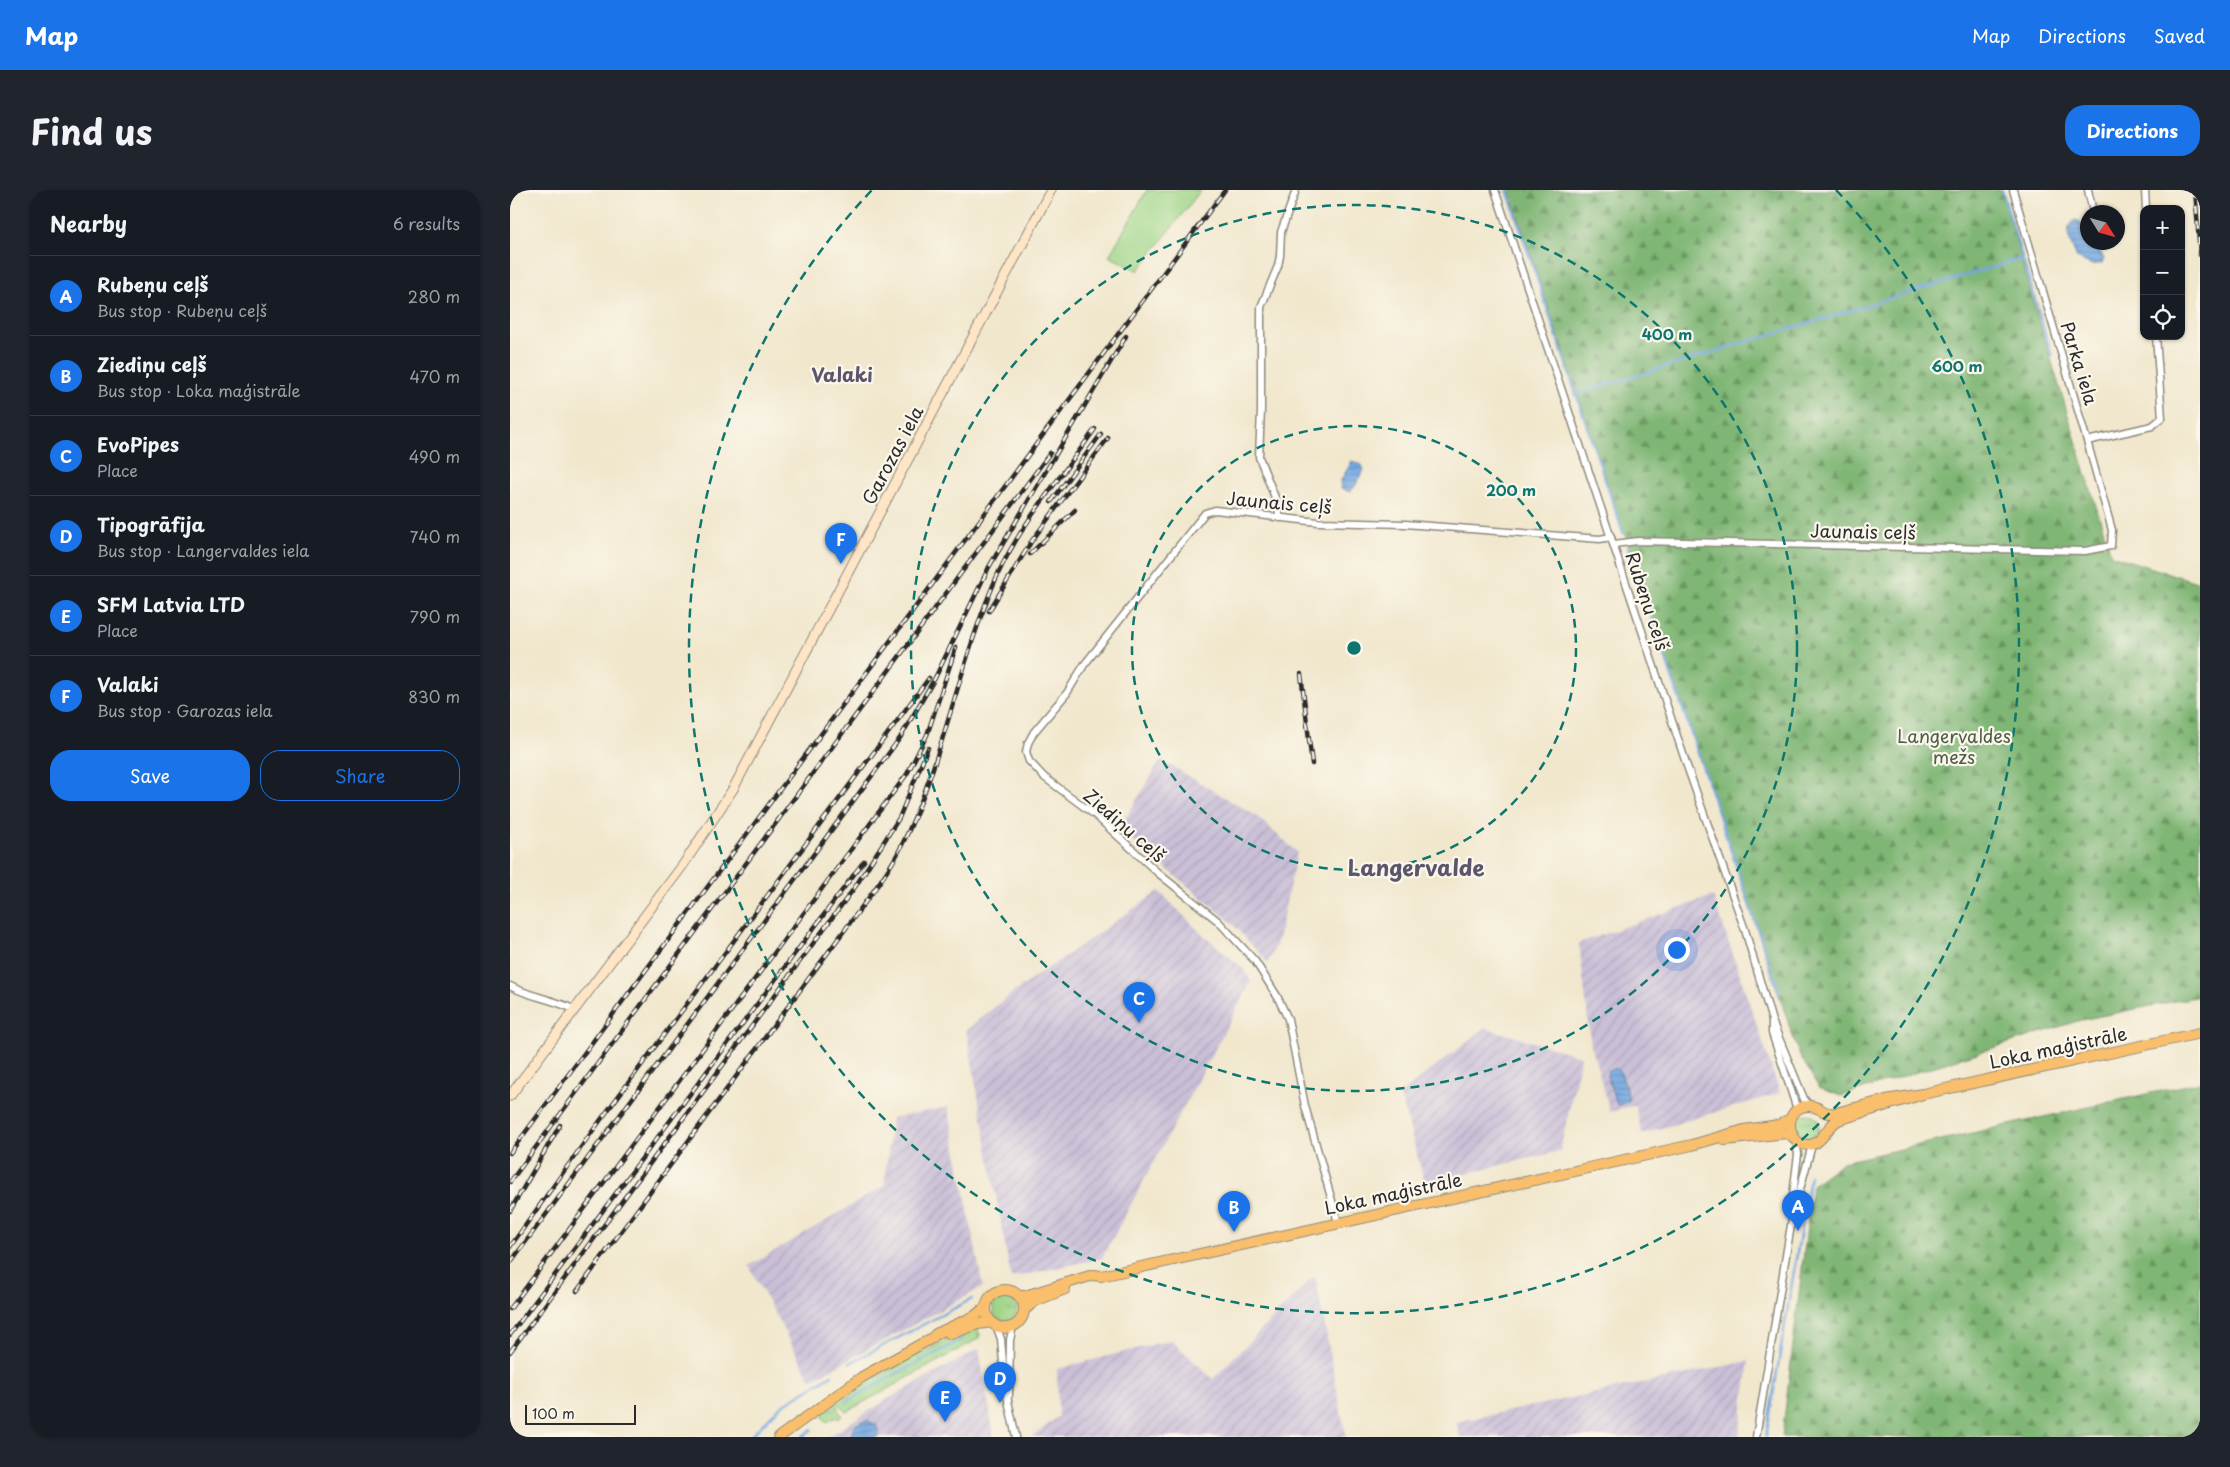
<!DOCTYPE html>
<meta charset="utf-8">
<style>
:root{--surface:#171b24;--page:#20242c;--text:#f1f3f6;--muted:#9ea1a6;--line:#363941;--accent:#1a73e8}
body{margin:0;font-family:"Playpen Sans",sans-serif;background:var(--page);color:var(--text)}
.controls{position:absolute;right:15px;top:15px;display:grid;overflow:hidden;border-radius:10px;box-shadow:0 1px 4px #0004}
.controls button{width:45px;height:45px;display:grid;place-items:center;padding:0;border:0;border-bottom:1px solid var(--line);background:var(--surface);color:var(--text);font:25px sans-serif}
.compass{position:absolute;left:1570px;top:15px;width:45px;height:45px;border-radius:50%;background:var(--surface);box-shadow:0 1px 4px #0004;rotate:127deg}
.scale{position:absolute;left:15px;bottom:12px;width:111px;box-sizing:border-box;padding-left:5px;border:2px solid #2b2b2b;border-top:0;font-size:14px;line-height:18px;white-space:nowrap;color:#2b2b2b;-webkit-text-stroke:4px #fbf7ec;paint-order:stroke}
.you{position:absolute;left:1166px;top:759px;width:18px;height:18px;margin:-12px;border:4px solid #fff;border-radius:50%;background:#1a73e8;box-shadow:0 0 0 8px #1a73e833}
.badge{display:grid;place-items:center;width:32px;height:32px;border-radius:50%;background:var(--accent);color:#fff;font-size:16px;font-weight:700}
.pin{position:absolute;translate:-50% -41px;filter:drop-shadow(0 1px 2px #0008)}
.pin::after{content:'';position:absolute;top:26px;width:18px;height:15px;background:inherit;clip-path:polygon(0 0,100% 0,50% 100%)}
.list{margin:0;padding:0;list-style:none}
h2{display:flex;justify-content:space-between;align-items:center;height:65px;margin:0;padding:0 20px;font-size:21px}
h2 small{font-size:16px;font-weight:400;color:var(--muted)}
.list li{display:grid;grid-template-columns:32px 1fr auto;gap:15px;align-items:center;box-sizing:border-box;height:80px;padding:0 20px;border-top:1px solid var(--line)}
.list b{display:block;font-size:19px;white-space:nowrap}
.list p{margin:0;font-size:16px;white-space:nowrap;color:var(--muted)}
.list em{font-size:16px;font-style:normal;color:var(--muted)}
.actions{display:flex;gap:10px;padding:15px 20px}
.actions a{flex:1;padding:11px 0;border:1px solid var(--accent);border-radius:20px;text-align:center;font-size:18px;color:var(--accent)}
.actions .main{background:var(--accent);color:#fff}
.icon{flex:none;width:28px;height:28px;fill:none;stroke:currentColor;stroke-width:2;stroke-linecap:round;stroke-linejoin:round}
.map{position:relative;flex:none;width:1690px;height:1247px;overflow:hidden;border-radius:20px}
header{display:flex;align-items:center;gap:30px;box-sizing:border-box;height:70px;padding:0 25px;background:var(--accent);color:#fff}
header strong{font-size:24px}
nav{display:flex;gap:28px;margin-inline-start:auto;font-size:18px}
.intro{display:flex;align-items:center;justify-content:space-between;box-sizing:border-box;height:120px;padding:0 30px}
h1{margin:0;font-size:35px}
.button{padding:12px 22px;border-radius:20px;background:var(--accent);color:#fff;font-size:18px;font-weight:700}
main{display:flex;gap:30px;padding:0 30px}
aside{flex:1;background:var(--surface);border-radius:20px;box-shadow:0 1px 4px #0004}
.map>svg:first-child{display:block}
.industrial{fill:url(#industrial-furrows)}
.grass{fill:url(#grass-tufts);stroke:#658059}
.forest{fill:url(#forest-firs);stroke:#557050}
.garden{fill:#9fd587;stroke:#658059}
.water{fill:url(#water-rules);stroke:#506a86}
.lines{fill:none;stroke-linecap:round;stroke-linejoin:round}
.stream{stroke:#76a8e2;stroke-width:2.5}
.street-casing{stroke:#8e897c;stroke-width:9}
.secondary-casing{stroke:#8e897c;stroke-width:11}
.primary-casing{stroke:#8e897c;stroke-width:12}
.street{stroke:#fff;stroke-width:6}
.secondary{stroke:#fde5c5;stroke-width:9}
.primary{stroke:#f9bf6d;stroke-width:10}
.rail-casing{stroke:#2b2b2b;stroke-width:4.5}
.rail{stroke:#fbf7ec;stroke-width:2.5;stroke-dasharray:8;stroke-linecap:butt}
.ring{fill:none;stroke:#0f766e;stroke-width:2.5;stroke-dasharray:9 6}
.labels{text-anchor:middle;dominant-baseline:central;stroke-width:4.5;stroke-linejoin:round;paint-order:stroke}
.street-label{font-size:18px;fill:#2b2b2b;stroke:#fbf7ec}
.park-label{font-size:18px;fill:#4e5e47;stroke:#fbf7ec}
.neighbourhood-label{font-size:19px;font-weight:bold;fill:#5b566c;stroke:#fbf7ec}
.district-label{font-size:22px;font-weight:bold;fill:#5b566c;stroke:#fbf7ec}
.centre{fill:#0f766e;stroke:#fbf7ec;stroke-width:2.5}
.ring-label{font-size:15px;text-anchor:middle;font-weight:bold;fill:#0f766e;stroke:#fbf7ec;stroke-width:4.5;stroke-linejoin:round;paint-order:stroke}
</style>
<header>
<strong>Map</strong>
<nav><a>Map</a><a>Directions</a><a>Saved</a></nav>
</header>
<div class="intro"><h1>Find us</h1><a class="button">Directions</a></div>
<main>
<aside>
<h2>Nearby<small>6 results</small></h2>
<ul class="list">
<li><span class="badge">A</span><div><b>Rubeņu ceļš</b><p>Bus stop · Rubeņu ceļš</p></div><em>280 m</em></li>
<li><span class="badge">B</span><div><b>Ziediņu ceļš</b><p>Bus stop · Loka maģistrāle</p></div><em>470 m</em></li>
<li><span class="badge">C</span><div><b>EvoPipes</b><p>Place</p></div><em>490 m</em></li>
<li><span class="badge">D</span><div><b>Tipogrāfija</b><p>Bus stop · Langervaldes iela</p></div><em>740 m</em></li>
<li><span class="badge">E</span><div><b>SFM Latvia LTD</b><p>Place</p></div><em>790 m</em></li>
<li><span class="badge">F</span><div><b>Valaki</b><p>Bus stop · Garozas iela</p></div><em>830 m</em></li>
</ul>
<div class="actions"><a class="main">Save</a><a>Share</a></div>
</aside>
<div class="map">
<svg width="1690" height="1247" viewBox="0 0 1690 1247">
<defs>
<pattern id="industrial-furrows" width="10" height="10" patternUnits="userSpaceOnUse" patternTransform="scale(1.25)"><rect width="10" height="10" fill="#c9bfd7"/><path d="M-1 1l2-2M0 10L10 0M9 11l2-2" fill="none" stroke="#ada4b9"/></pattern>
<pattern id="grass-tufts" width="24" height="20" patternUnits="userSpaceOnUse" patternTransform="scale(1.25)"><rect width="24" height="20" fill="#9fd587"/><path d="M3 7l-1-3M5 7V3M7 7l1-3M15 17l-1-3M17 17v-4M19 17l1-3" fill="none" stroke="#89b775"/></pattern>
<pattern id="forest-firs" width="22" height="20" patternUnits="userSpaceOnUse" patternTransform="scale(1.25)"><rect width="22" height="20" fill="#7fb674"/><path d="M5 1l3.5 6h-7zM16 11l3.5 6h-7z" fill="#68945f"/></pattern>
<pattern id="water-rules" width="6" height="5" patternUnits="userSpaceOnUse" patternTransform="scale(1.25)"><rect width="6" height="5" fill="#76a8e2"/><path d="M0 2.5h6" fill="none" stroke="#6189b7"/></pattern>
</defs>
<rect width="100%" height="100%" fill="#fbf7ec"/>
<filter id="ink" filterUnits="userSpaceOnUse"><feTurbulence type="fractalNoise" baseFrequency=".02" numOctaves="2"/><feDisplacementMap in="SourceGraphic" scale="10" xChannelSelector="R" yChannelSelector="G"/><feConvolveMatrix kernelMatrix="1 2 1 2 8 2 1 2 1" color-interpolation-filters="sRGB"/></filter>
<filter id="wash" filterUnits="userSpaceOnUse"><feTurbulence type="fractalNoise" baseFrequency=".0096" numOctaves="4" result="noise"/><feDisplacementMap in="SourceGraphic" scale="20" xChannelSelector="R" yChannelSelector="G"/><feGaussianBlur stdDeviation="1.12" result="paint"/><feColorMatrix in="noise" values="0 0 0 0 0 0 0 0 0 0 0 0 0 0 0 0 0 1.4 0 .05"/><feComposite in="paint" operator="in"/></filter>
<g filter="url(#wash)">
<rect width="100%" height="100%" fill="#f1e7cd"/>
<!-- industrial -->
<g class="industrial">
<path d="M 651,570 L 745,625 L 787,662 L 768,750 L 758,773 L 721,732 L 609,639 Z"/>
<path d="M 649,701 L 690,742 L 734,779 L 741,792 L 592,1068 L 501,1088 L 456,840 L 505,801 Z"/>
<path d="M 1203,706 L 1270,903 L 1132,944 L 1125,915 L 1100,922 L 1081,855 L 1069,753 Z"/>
<path d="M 975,838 L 1071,866 L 1050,961 L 915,993 L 890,904 Z"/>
<path d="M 438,917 L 473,1097 L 301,1190 L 239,1076 L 374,996 L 382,928 Z"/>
<path d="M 805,1085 L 836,1247 L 521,1247 L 548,1227 L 547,1179 L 661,1150 L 703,1189 Z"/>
<path d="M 469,1159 L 484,1247 L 318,1247 L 376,1210 Z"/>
<path d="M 1239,1171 L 1229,1247 L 950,1247 L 946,1232 Z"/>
</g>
<!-- grass -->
<g class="grass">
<circle cx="1297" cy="936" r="12"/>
<circle cx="495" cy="1119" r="12"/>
<path d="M 467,1137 L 470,1145 L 468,1149 L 336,1222 L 329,1216 L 327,1218 L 332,1226 L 328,1229 L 326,1227 L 317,1232 L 313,1228 L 313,1223 C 363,1188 410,1160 467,1137 Z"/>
</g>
<!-- forest -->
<g class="forest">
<path d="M 999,0 L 1492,0 L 1520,101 L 1601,365 L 1690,393 L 1690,806 L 1571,830 L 1331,906 L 1309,898 L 1288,862 Z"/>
<path d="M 1690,892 L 1690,1247 L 1272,1247 L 1302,995 L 1333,972 Z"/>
</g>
<!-- garden -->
<path class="garden" d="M 637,0 L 691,0 L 628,81 L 599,66 Z"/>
<!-- water -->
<g class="water">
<path d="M 1565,30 L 1569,31 L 1577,43 L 1578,52 L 1586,53 L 1594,69 L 1592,73 L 1582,75 L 1567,68 C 1562,54 1551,40 1565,30 Z"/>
<path d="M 842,271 L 852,275 L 854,280 L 844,298 L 840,302 L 831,298 L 830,292 Z"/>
<path d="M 1106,878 L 1111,883 L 1119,909 L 1118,912 L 1107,915 L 1097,886 L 1098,881 Z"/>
<path d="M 358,1231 L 366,1235 L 369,1241 L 367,1247 L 341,1247 L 344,1236 L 350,1232 Z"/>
</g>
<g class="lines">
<!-- stream -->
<g class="stream">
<path d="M 997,0 L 1113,343"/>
<path d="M 1492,0 L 1542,166"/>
<path d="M 1065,204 L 1513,68"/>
<path d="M 1118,358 L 1270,804"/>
<path d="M 340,1173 L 462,1109"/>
<path d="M 335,1213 L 375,1190 L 453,1149"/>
<path d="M 240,1247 L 271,1216 L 322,1185"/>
<path d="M 292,1247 L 302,1239"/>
<path d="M 1256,1247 L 1300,986"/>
</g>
</g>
</g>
<g filter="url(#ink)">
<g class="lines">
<!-- street casing -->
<g class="street-casing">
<g id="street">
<path d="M 985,0 L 1177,576 L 1235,740 L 1262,831 L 1294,909 L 1300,916"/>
<path d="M 1578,0 L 1583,22"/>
<path d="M 1635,0 L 1636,19"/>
<path d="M 1577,251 L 1642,236 L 1652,228 L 1646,146"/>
<path d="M 770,328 L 766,310 L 749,267 L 751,220 L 751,117 L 768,76 L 770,66 L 771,42 L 786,0"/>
<path d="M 1104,354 L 1128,351 L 1575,361 L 1601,356 L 1602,340 L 1577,251 L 1503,0"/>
<path d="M 0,796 C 20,807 44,809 65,820"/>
<path d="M 1262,833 L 1262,843 L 1286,916 L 1286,921"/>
<path d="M 1282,1029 L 1281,1021 L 1288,964 L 1286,952"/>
<path d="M 828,1032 L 795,916 L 778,829 L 767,806 L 745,771 L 708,731 L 648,683 L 585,625 L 534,587 L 519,571 L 516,562 L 518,553 L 524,542 L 557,503 L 574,475 L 695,323 L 705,320 L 808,332 L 895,334 L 1090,349 L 1101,347"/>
<path d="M 486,1135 L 491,1149 L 495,1197 L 506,1247"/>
<path d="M 499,1205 L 500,1150 L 503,1136"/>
<path d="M 1246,1247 L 1282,1029 L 1302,955"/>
</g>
</g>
<!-- secondary casing -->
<g class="secondary-casing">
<path id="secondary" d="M 0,906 L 173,675 L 223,599 L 541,0"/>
</g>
<!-- primary casing -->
<g class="primary-casing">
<g id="primary">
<path d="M 1413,904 L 1328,930 C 1313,939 1311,962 1289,953 C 1274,941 1278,915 1300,916 C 1312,917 1312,925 1326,923 L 1376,910 L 1413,904 L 1690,843"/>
<path d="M 1215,950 L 1276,943 L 1282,946"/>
<circle cx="495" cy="1119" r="19"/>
<path d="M 509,1106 L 515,1106 L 583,1085 L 591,1086 L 1182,955 L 1234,940 L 1269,935 L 1280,929"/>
<path d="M 514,1120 L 525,1111 L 555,1099"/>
<path d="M 440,1144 L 468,1134 L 482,1132"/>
<path d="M 269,1247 L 352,1187 L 422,1148 L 426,1144 L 465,1126 L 476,1117"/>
</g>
</g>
<!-- street -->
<use href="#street" class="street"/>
<!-- secondary -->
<use href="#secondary" class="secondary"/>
<!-- primary -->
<use href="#primary" class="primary"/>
<!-- rail casing -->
<g class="rail-casing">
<g id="rail">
<path d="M 1685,0 L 1690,65"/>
<path d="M 541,312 L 591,244"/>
<path d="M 520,364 L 565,320"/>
<path d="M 479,421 L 521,352 L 598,248"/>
<path d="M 791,484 L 802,574"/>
<path d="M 0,963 L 715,0"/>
<path d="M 0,992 L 540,263"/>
<path d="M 0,1021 L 50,935"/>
<path d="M 0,1057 L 84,939 L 419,488"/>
<path d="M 0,1073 L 390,548 L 425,488 L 479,377 L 616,146"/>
<path d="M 67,1101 L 348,722 C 363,702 379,681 390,659 C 434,572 448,473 488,384 C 510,335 554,283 585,239"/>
<path d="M 0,1119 L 397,584 L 417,545 L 446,457"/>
<path d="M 0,1145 L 354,671"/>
<path d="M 0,1162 L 345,697 L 389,628 L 418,558"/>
</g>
</g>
<!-- rail -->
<use href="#rail" class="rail"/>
</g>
</g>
<!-- distance rings -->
<g class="ring">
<circle cx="844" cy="458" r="222"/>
<circle cx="844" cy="458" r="443"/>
<path d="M1326 0A665 665 0 1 1 362 0"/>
</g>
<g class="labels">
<!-- street labels -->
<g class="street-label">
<text transform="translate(1570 173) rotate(73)">Parka iela</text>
<text transform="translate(382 265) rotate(-62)">Garozas iela</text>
<text transform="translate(769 312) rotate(5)">Jaunais ceļš</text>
<text transform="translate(1353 341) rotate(1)">Jaunais ceļš</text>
<text transform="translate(1138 411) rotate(72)">Rubeņu ceļš</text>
<text transform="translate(615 635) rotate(41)">Ziediņu ceļš</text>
<text transform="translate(1548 857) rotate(-12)">Loka maģistrāle</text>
<text transform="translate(883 1003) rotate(-12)">Loka maģistrāle</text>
</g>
<!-- park labels -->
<g class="park-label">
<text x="1444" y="545">Langervaldes<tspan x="1444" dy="21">mežs</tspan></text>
</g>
<!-- neighbourhood labels -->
<g class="neighbourhood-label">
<text x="332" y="184">Valaki</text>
</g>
<!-- district labels -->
<g class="district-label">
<text x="906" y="676">Langervalde</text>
</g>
</g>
<circle cx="844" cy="458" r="8" class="centre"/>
<g class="ring-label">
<text x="1157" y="150">400 m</text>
<text x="1447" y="182">600 m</text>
<text x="1001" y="306">200 m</text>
</g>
</svg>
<div class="controls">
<button>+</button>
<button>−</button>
<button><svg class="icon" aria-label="locate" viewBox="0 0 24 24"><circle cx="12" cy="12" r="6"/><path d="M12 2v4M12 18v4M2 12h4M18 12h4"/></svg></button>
</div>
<svg class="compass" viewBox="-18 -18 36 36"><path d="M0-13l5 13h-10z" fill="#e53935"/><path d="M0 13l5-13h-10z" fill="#9ea1a6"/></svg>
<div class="scale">100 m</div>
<div class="you"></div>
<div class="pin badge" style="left:1288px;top:1041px">A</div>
<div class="pin badge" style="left:724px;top:1042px">B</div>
<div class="pin badge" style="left:629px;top:833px">C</div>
<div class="pin badge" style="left:490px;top:1213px">D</div>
<div class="pin badge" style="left:435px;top:1232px">E</div>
<div class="pin badge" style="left:331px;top:374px">F</div>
</div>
</main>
